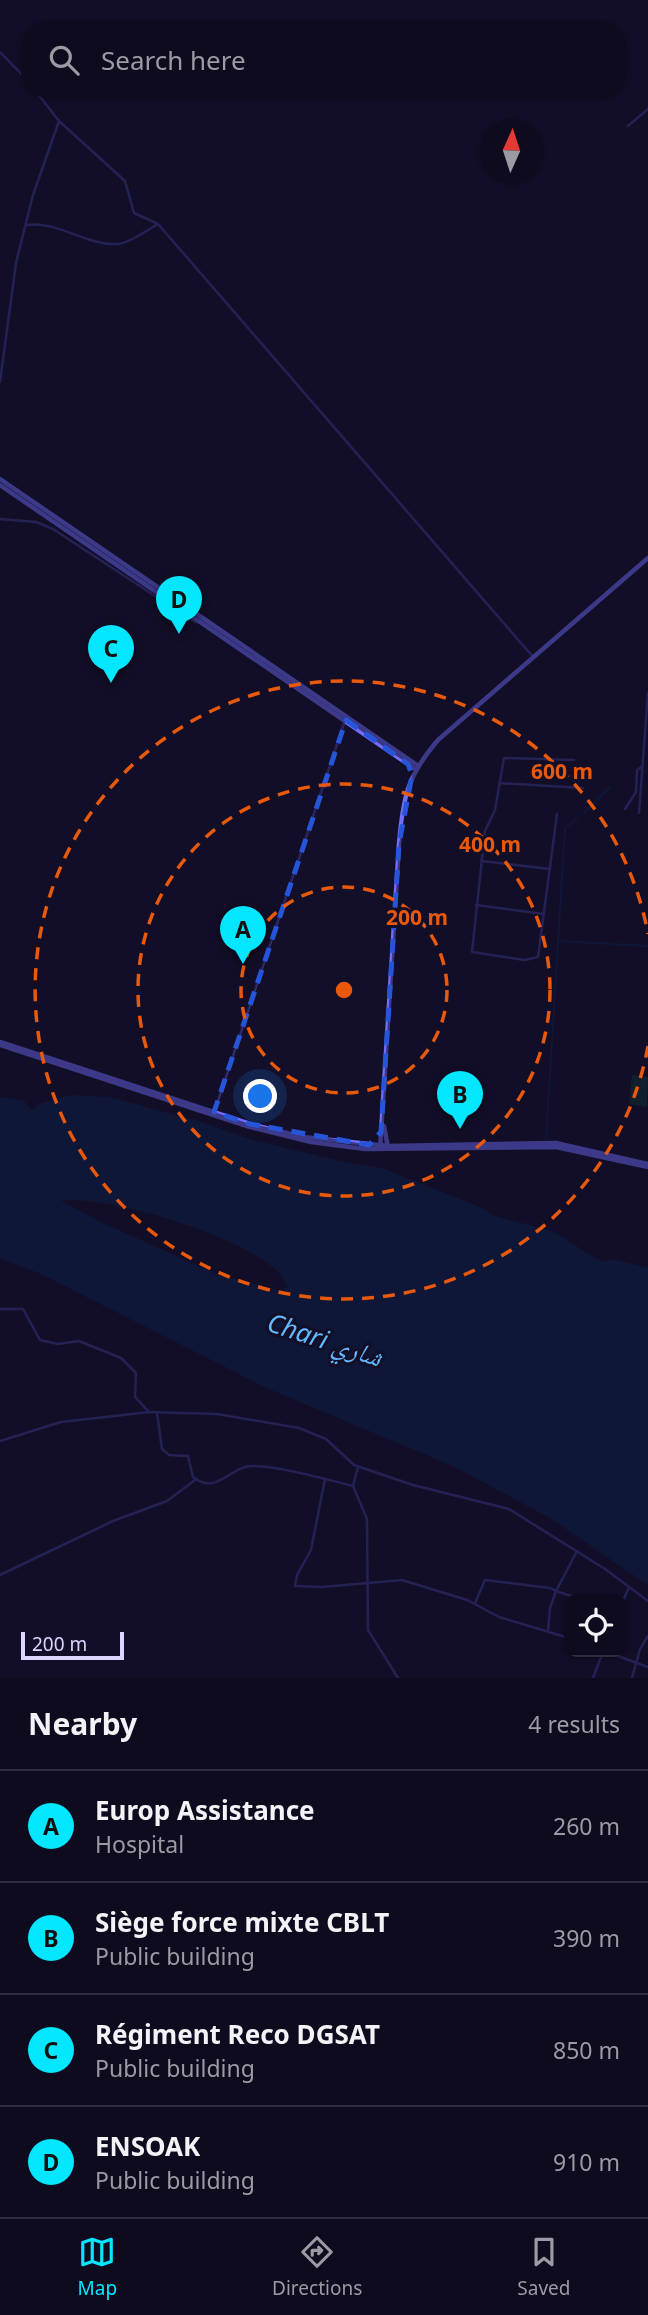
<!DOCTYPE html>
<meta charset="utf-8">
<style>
:root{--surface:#0e0b1e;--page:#171427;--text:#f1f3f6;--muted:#9b9ba4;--line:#2e2b3c;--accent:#02e6ff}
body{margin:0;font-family:"Noto Sans","Noto Naskh Arabic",sans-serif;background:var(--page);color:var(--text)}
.controls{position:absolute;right:21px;bottom:21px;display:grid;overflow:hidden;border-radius:14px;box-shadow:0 2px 5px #0004}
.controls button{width:63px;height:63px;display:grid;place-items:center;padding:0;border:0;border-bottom:2px solid var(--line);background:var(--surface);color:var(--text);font:35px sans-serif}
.compass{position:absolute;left:480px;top:119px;width:63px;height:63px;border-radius:50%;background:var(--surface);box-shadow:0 2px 5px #0004;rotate:3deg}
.scale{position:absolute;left:21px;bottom:18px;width:103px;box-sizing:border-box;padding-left:7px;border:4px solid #dad6ff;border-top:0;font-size:19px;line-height:24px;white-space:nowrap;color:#dad6ff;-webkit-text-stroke:5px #130f28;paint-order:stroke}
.you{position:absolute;left:261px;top:1097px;width:24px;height:24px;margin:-18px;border:5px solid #fff;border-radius:50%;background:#1a73e8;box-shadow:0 0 0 10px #1a73e833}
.badge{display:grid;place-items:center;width:46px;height:46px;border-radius:50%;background:var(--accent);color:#111;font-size:23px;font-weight:700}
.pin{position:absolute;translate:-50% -58px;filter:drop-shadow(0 2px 4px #0008)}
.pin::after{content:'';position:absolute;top:37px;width:24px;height:21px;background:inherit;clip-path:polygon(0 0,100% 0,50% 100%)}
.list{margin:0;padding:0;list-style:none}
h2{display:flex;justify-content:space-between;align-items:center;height:91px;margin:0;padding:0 28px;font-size:30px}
h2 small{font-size:23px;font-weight:400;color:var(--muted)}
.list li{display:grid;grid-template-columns:46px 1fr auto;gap:21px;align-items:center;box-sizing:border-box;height:112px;padding:0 28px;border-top:2px solid var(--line)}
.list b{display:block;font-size:26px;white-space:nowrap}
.list p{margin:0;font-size:23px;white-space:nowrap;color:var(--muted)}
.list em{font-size:23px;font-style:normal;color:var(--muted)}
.icon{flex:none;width:38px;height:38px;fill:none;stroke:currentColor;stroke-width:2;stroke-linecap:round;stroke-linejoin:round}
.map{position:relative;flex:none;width:648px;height:1678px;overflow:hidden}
.search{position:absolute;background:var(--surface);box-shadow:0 2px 5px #0004;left:21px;right:21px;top:21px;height:77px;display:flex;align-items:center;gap:18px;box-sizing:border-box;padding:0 24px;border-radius:28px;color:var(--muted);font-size:26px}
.sheet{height:539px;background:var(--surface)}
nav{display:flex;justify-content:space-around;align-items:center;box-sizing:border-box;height:98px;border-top:2px solid var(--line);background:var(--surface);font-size:19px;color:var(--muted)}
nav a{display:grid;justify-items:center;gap:4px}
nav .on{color:var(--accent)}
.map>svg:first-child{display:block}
.green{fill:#113231}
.water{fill:#0a224b;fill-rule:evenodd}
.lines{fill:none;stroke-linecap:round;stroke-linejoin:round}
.stream{stroke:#0a224b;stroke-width:2}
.street{stroke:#3b3889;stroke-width:2.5}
.secondary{stroke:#706dff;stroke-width:4.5}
.marked{fill:none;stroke:#2655da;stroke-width:5;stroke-dasharray:14 9;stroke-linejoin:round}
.ring{fill:none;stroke:#e8590c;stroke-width:3.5;stroke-dasharray:12 9}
.labels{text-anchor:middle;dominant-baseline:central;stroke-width:6;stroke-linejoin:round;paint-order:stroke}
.water-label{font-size:26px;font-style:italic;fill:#64b8ff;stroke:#130f28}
.centre{fill:#e8590c;stroke:#130f28;stroke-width:3.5}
.ring-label{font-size:21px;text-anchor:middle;font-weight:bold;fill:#e8590c;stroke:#130f28;stroke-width:6;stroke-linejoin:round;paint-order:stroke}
</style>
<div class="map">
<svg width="648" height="1678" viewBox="0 0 648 1678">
<rect width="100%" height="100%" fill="#130f28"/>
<!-- green -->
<path class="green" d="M 632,1075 L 648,1077 L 647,1107 L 629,1104 Z"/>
<!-- water -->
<path class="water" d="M 71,1095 L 109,1097 L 195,1120 L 250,1139 L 339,1161 L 382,1168 L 485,1209 L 491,1215 L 552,1231 L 602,1262 L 613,1259 L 648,1268 L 648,1585 L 550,1518 L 455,1467 L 269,1389 L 41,1274 L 0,1258 L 0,1097 L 24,1101 L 32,1110 L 41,1103 ZM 61,1201 C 100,1192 279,1244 287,1287 L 283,1291 L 221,1276 L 105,1224 Z"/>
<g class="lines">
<!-- stream -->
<g class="stream">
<path d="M 584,813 L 610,787"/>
<path d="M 558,941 L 648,946"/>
<path d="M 546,1139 L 565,828 L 577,818"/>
</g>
<!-- street -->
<g class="street">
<path d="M 0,52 L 30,83"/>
<path d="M 34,89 L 59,121 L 125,181 L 134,213 L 158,224 L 534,658"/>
<path d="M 628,126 L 648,109"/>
<path d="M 26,225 C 57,220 86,246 118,244 C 130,243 147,230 158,224"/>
<path d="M 0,382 L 16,263 L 33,195 L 59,121"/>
<path d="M 0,519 L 36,522 L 53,529 L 193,621 L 203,623"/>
<path d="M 499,783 L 583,788"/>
<path d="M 625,809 L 636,792 L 637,770 L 643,766"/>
<path d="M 639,813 L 648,693"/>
<path d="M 557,814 L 538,957 L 525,960 L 472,952 L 485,831 L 495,810 L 504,758 L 574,760"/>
<path d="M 481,861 L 550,869"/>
<path d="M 476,905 L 544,914"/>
<path d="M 214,1112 L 345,720"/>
<path d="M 0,1309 L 23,1309 L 40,1340 L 58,1344 L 79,1341 L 121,1358 L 136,1373 L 135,1397 L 148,1411"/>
<path d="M 157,1413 L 162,1449 L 169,1455 L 188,1456 L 193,1477 C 217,1496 230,1466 252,1466 C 279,1466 325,1479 353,1486"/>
<path d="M 0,1441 L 61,1422 L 150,1412 L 217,1414 L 299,1428 L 326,1439 L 354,1465 L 413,1485 L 509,1509 L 605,1569 L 648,1601"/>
<path d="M 358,1467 L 353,1486 L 367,1519 L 368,1630 L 398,1678"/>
<path d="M 325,1479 L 311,1550 L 297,1575 L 295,1586 L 322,1587 L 402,1580 L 467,1600 L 499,1617 L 569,1638"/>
<path d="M 577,1551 L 556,1591 L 580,1599"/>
<path d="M 0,1575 L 113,1521 L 167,1501 L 195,1480"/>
<path d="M 475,1603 L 485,1580 L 550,1588 L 556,1591 L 550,1608 L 548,1631"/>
<path d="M 622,1603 L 629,1587"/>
<path d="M 607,1652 L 648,1667"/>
<path d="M 593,1678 L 603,1652"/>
<path d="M 632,1678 L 640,1649 L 648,1636"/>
</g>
<!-- secondary -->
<g class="secondary">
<path d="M 0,479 L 417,765"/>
<path d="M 0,485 L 415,769"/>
<path d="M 0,1042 L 250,1124 L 303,1137 L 388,1146 L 556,1143 L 648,1164"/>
<path d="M 0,1045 L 250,1127 L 311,1142 L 365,1149 L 556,1147 L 648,1167"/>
<path d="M 384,1126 L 388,1148"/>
<path d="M 380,1149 L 399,844 C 403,798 407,776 438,740 L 648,558"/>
</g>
</g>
<!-- marked area -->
<path d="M0 0H648V1678H0ZM 346,720 L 408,764 L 412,775 L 399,844 L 381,1132 L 369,1145 L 250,1124 L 214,1112 Z" fill="#130f28" fill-opacity=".55" fill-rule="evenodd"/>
<path class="marked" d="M 346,720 L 408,764 L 412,775 L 399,844 L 381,1132 L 369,1145 L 250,1124 L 214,1112 Z"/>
<!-- distance rings -->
<g class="ring">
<circle cx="344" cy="990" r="103"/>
<circle cx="344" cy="990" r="206"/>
<path d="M648 1046A309 309 0 1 1 648 934"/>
</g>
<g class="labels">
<!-- water labels -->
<g class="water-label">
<text transform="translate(325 1339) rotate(18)">Chari شاري</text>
</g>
</g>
<circle cx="344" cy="990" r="10" class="centre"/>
<g class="ring-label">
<text x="562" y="779">600 m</text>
<text x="490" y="852">400 m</text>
<text x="417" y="925">200 m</text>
</g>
</svg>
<div class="controls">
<button><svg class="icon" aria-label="locate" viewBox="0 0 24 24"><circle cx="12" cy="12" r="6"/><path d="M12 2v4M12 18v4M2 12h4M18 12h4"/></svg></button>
</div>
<svg class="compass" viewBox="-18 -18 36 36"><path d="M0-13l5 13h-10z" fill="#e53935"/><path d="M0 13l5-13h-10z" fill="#9b9ba4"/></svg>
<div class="scale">200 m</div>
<div class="you"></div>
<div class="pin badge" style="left:243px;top:964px">A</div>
<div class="pin badge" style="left:460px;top:1129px">B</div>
<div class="pin badge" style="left:111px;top:683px">C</div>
<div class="pin badge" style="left:179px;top:634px">D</div>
<div class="search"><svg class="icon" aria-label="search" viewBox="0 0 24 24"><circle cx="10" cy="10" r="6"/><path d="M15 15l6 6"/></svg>Search here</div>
</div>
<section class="sheet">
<h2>Nearby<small>4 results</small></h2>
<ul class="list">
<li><span class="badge">A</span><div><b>Europ Assistance</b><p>Hospital</p></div><em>260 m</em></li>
<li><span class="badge">B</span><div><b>Siège force mixte CBLT</b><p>Public building</p></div><em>390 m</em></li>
<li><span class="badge">C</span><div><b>Régiment Reco DGSAT</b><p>Public building</p></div><em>850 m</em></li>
<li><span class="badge">D</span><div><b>ENSOAK</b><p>Public building</p></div><em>910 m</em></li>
</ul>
</section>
<nav>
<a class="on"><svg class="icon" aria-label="map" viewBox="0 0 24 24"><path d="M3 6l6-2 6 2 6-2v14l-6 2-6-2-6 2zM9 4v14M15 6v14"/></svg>Map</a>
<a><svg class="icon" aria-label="directions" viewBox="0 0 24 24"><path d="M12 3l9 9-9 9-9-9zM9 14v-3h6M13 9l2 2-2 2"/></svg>Directions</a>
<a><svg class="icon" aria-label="saved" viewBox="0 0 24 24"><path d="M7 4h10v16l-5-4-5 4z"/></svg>Saved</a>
</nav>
